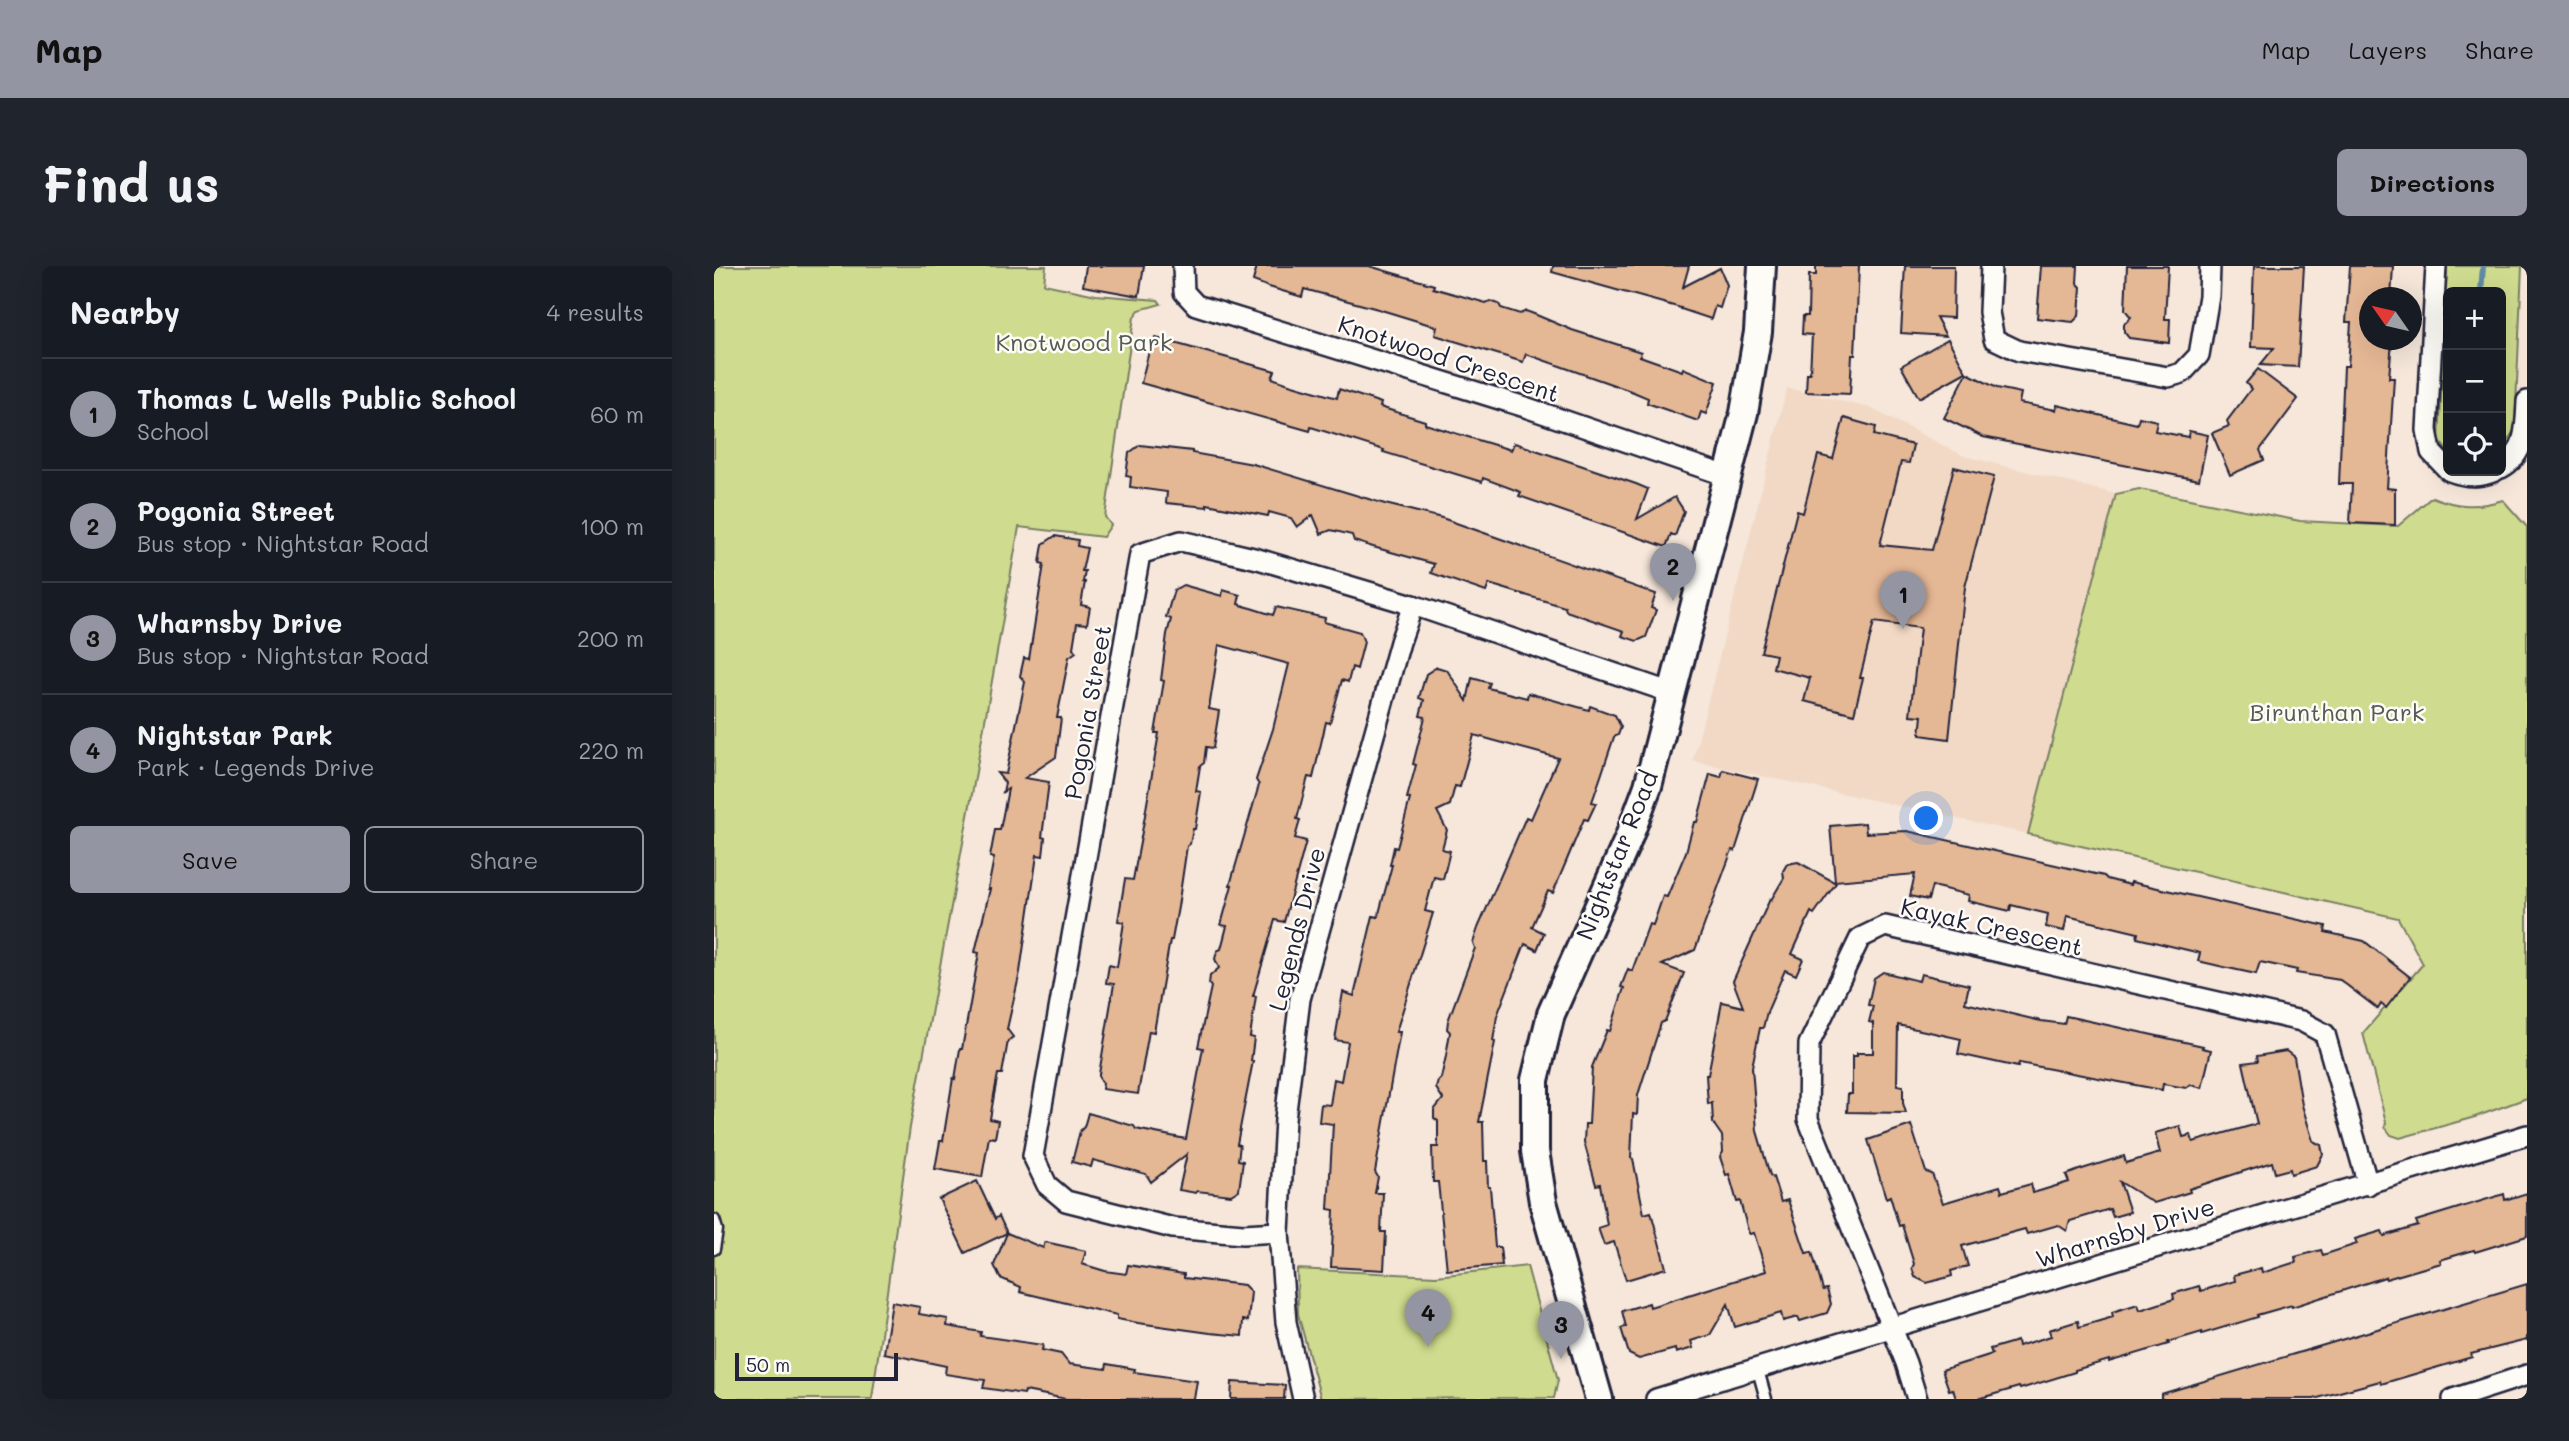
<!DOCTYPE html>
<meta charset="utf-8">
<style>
:root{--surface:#171b24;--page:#20242c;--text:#f1f3f6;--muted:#9ea1a6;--line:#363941;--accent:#9495a2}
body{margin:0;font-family:Mali,sans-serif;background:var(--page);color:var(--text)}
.controls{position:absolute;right:21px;top:21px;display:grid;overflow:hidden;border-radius:10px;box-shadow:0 7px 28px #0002}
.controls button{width:63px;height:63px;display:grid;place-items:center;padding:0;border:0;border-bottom:2px solid var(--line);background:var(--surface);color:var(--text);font:35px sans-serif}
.compass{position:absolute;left:1645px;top:21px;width:63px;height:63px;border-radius:50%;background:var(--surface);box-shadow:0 7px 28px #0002;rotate:304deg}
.scale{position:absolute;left:21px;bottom:18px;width:163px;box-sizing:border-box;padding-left:7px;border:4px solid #22223b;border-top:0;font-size:19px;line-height:24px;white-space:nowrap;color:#22223b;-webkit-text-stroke:5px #fdfcf7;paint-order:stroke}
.you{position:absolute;left:1213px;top:553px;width:24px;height:24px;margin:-18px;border:5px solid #fff;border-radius:50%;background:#1a73e8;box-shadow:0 0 0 10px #1a73e833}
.badge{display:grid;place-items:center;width:46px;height:46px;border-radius:50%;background:var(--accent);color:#111;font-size:23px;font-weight:700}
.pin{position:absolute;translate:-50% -58px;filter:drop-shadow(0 2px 4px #0008)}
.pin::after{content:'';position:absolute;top:37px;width:24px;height:21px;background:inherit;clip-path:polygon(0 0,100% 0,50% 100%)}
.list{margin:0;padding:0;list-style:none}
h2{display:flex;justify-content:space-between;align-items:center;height:91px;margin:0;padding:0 28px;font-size:30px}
h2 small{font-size:23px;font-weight:400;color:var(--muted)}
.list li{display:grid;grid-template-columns:46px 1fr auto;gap:21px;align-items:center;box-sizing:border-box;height:112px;padding:0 28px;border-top:2px solid var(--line)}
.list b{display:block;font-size:26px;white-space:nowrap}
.list p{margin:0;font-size:23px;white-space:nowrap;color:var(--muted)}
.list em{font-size:23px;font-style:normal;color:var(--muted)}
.actions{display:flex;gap:14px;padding:21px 28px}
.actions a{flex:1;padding:16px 0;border:2px solid var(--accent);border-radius:10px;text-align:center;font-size:24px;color:var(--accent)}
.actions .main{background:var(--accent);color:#111}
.icon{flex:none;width:38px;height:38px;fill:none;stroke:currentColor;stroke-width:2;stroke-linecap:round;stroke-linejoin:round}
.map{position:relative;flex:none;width:1813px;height:1133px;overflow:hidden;border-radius:10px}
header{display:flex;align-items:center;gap:42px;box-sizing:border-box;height:98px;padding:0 35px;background:var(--accent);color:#111}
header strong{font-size:33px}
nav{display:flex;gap:38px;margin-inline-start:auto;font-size:24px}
.intro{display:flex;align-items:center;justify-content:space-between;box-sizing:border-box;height:168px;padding:0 42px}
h1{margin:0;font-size:49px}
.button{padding:18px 32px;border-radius:10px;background:var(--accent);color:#111;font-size:24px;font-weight:700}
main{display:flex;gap:42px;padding:0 42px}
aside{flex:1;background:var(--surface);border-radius:10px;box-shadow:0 7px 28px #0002}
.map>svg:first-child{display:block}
.built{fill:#f1d9c5}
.green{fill:#cfdb8e;stroke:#787e64;stroke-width:2}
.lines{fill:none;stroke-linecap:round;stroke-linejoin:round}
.stream{stroke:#608aa5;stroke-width:6}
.building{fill:#e4b795;stroke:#22223b;stroke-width:2}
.lane-casing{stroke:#22223b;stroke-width:15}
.street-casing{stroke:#22223b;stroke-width:24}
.secondary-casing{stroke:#22223b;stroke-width:32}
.lane{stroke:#fdfcf7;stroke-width:10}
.street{stroke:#fdfcf7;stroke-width:19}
.secondary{stroke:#fdfcf7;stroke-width:26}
.labels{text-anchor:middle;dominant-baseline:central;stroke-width:5;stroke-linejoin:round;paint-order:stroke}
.park-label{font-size:24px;fill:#565a54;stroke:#fdfcf7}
.street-label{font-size:24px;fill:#22223b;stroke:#fdfcf7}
</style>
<header>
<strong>Map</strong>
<nav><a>Map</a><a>Layers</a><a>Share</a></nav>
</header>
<div class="intro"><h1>Find us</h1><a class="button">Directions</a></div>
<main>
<aside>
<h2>Nearby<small>4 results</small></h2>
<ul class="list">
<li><span class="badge">1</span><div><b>Thomas L Wells Public School</b><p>School</p></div><em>60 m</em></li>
<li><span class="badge">2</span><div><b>Pogonia Street</b><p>Bus stop · Nightstar Road</p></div><em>100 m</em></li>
<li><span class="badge">3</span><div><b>Wharnsby Drive</b><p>Bus stop · Nightstar Road</p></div><em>200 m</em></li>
<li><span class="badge">4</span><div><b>Nightstar Park</b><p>Park · Legends Drive</p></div><em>220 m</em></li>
</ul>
<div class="actions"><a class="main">Save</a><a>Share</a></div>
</aside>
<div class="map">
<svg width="1813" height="1133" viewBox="0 0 1813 1133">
<rect width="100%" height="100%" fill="#f6e7da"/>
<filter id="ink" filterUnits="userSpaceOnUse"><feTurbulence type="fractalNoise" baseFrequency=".0143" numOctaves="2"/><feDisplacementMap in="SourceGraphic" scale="14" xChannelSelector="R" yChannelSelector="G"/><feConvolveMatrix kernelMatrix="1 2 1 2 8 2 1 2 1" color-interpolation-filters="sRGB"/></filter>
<g filter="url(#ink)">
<!-- built -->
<path class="built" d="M 1073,122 L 1156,142 L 1250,190 L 1402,228 L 1314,568 L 979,495 Z"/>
<!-- green -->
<g class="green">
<path d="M 0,0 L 332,0 L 330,18 L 382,29 L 444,34 L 447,38 L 425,44 L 420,51 L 391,251 L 397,259 L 389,271 L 305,261 L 259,523 L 196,861 L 158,1133 L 0,1133 Z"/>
<path d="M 1733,0 L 1808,0 L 1801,163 L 1787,186 L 1787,26 L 1734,26 L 1734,186 L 1725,175 Z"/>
<path d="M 1425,223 L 1586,255 L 1684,260 L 1718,231 C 1743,241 1763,242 1789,234 L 1813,261 L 1813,832 L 1761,851 L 1686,872 L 1677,869 L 1671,861 L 1672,856 L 1649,767 L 1709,698 L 1684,652 L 1314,568 L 1402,228 Z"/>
<path d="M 813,1000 L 844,1114 L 840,1132 L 607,1133 L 584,1048 L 583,1003 L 722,1010 Z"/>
</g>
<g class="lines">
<!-- stream -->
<path class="stream" d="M 1767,26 L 1769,0"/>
</g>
<!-- building -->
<g class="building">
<path d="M 372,0 L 430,0 L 425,30 L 369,20 Z"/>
<path d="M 543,0 L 655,0 L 720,19 L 719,22 L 772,37 L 776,35 L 785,38 L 787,42 L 806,48 L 812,45 L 820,48 L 858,64 L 927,86 L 926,90 L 968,105 L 969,102 L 1003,116 L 992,148 L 987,146 L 984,155 L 933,137 L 934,132 L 917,125 L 812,88 L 809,96 L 721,69 L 723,61 L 664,43 L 590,23 L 588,31 L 555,21 L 539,15 Z"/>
<path d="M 839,0 L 975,0 L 969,21 L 1006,2 L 1013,19 L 1006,42 L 1001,40 L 997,53 L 967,43 L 967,42 L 838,6 Z"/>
<path d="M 1102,0 L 1145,0 L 1141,89 L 1138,89 L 1136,128 L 1092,126 L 1093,107 L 1096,107 L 1098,69 L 1088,68 L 1089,50 L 1094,50 L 1095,9 L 1102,9 Z"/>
<path d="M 1191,0 L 1240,0 L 1239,52 L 1222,51 L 1232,70 L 1187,67 Z"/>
<path d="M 1327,0 L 1364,0 L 1363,17 L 1367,21 L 1365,50 L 1359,56 L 1323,52 Z"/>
<path d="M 1413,0 L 1454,0 L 1451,53 L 1456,53 L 1455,77 L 1415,72 L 1410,66 L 1410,58 L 1417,51 L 1411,44 Z"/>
<path d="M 1540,0 L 1590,0 L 1584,101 L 1546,99 L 1560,82 L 1537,81 Z"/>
<path d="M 1636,0 L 1679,0 L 1677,32 L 1656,32 L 1656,74 L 1678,74 L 1675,112 L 1680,112 L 1673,222 L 1681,223 L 1681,259 L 1636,257 L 1638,218 L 1625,218 L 1630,100 L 1634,100 L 1637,56 L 1632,56 Z"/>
<path d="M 442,72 L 561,105 L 558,112 L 575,118 L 623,132 L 625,123 L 667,137 L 666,141 L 711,155 L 711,158 L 797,184 L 800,177 L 804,178 L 922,218 L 934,223 L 923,253 L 961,231 L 970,245 L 961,270 L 957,268 L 952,281 L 805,230 L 807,226 L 769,212 L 768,216 L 669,186 L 670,184 L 597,161 L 596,165 L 427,117 L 435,85 Z"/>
<path d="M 1234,73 L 1252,106 L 1205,132 L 1187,100 Z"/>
<path d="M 1544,103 L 1584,133 L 1546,184 L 1550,194 L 1516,209 L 1498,167 L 1515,160 L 1513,155 L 1537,123 L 1532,117 Z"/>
<path d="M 1253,107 L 1283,122 L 1307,127 L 1305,137 L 1342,144 L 1343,139 L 1423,158 L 1425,151 L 1443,155 L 1441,165 L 1474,171 L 1475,165 L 1494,169 L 1485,214 L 1269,171 L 1230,152 Z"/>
<path d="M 1130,152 L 1162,161 L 1160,169 L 1199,179 L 1195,197 L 1187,196 L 1166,279 L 1218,284 L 1240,201 L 1280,211 L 1251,321 L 1235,473 L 1206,469 L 1208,450 L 1196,449 L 1206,362 L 1160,356 L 1146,412 L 1149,412 L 1140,448 L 1090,435 L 1096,412 L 1059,402 L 1062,389 L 1047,386 L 1083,245 L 1089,247 L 1104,189 L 1119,193 Z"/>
<path d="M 426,179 L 478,185 L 478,187 L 539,198 L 671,238 L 728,252 L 942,328 L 937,342 L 942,344 L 932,371 L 923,375 L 908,370 L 910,365 L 852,345 L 851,341 L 775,318 L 772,326 L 717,307 L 720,298 L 659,281 L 640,275 L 638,269 L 617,264 L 607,268 L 599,249 L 583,261 L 577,252 L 555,246 L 554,250 L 493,238 L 493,241 L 452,237 L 453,226 L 416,221 L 417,211 L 412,210 L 415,187 Z"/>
<path d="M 341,270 L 364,274 L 363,280 L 373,282 L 368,305 L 371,305 L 369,316 L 371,316 L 367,339 L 376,341 L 373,358 L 363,357 L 359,382 L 362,386 L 355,391 L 343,452 L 347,452 L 342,491 L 311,512 L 335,516 L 328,571 L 331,572 L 329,590 L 323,589 L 306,706 L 293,763 L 299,771 L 294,775 L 288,808 L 284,808 L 280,829 L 276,853 L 284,855 L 281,872 L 275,871 L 268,911 L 221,903 L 226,875 L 229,875 L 239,812 L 241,813 L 246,783 L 248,783 L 259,721 L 265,687 L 261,686 L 276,623 L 274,623 L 280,592 L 276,591 L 281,564 L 286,564 L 294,523 L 289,526 L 291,517 L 283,507 L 292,508 L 311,416 L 306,410 L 310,392 L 315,393 L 330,298 L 326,297 L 329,278 Z"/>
<path d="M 469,319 L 508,330 L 509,324 L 526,329 L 524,338 L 559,349 L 562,341 L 611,352 L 610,356 L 646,366 L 650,376 L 643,403 L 638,401 L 634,416 L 628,414 L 616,457 L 612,456 L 599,512 L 594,511 L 583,553 L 586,554 L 581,572 L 592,575 L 570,656 L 561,654 L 539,730 L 542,730 L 536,771 L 540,772 L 537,795 L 539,795 L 523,878 L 526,879 L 524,894 L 529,895 L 525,924 L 517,929 L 483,925 L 482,927 L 465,924 L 473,888 L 437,916 L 432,908 L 379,894 L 377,901 L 358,896 L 366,865 L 370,861 L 374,847 L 420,860 L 422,863 L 472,873 L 489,782 L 484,781 L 497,721 L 495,718 L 496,710 L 505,702 L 501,693 L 503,685 L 507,683 L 513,660 L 507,659 L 518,619 L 516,619 L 545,519 L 542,514 L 559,463 L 575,398 L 505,379 L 495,443 L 505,445 L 499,482 L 492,481 L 490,497 L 486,500 L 482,525 L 487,526 L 481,563 L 479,563 L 476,578 L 473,580 L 464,641 L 458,674 L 456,674 L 440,766 L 435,765 L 424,828 L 388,823 L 389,817 L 385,812 L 385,808 L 400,718 L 392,717 L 395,699 L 403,701 L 410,656 L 404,655 L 411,613 L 419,614 L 430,555 L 445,467 L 441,467 L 450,415 L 447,414 L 453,368 L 457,353 L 452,351 L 460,324 Z"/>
<path d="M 723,401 L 733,404 L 753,435 L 758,412 L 776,417 L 774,422 L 813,432 L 814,427 L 875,444 L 876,440 L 901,449 L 907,461 L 904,469 L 900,471 L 887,510 L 878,536 L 882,537 L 874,554 L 870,553 L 839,627 L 834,625 L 818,661 L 830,667 L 823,684 L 811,678 L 783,750 L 779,775 L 781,776 L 765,856 L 769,856 L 770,895 L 773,895 L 774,921 L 776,921 L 781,981 L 786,981 L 788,999 L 733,1004 L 724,916 L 719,916 L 718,881 L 724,881 L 724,855 L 720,852 L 720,844 L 729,833 L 722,822 L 724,815 L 727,812 L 732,790 L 736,766 L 733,763 L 734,755 L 761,682 L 759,677 L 764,662 L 812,551 L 817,553 L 844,492 L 760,469 L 746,521 L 741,520 L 736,539 L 723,545 L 733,564 L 728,583 L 736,585 L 729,613 L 720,611 L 711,645 L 719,647 L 682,766 L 686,766 L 661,906 L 664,911 L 661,927 L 669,927 L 667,966 L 672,966 L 670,1004 L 617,1001 L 620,944 L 614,943 L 619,858 L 605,856 L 607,838 L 616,839 L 620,813 L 627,815 L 634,776 L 621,774 L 629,726 L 640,730 L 659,650 L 664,651 L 678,599 L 676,599 L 680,581 L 683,582 L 696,533 L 693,532 L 702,499 L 699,498 L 711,451 L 706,450 L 710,434 L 705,432 L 712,408 Z"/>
<path d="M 1009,504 L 1044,513 L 1021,585 L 1018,584 L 981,684 L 948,699 L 970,707 L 951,755 L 947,757 L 924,829 L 923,849 L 919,848 L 917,892 L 919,893 L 930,948 L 937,946 L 952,1002 L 912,1014 L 900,976 L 890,979 L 884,962 L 893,959 L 886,918 L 882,919 L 870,876 L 871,858 L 875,858 L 878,801 L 893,764 L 896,765 L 910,722 L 907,721 L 914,703 L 918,705 L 935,658 L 939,659 L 949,630 L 953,631 L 972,586 L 980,556 L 983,556 L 996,508 L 1007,511 Z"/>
<path d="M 1151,557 L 1152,567 L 1193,565 L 1390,610 L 1393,613 L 1416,619 L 1417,616 L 1612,660 L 1611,666 L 1650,675 L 1696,711 L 1672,742 L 1667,738 L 1664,743 L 1626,714 L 1582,707 L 1583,704 L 1546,696 L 1542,708 L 1514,702 L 1484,695 L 1486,687 L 1423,672 L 1424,667 L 1353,650 L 1350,665 L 1332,661 L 1334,648 L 1297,639 L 1296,645 L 1254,635 L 1255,629 L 1218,620 L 1214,634 L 1196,630 L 1201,608 L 1121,615 L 1116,560 Z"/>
<path d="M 1084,596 L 1122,617 L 1100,648 L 1097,646 L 1078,688 L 1089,693 L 1082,709 L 1071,704 L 1053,746 L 1049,762 L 1046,762 L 1038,801 L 1043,865 L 1056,909 L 1059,911 L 1067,936 L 1074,934 L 1092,987 L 1098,986 L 1109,1024 L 1113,1023 L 1117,1038 L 1113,1047 L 1086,1055 L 1084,1051 L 1069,1055 L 1067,1047 L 1021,1061 L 1014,1038 L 996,1069 L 977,1075 L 979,1082 L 962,1087 L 961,1083 L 925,1093 L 915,1088 L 907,1062 L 912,1061 L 908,1045 L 935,1037 L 936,1041 L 1052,1005 L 1040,967 L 1035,968 L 1026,935 L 1023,936 L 1015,908 L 1012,909 L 1006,891 L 1009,886 L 1008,870 L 999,857 L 998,837 L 994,838 L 992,809 L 994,809 L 1008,736 L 1029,741 L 1019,715 L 1056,633 L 1057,634 L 1070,612 L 1069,605 L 1073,598 Z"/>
<path d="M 1169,706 L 1205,715 L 1207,708 L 1255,719 L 1251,737 L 1327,755 L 1350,758 L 1352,750 L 1489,780 L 1488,782 L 1497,784 L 1488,822 L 1477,819 L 1472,822 L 1449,818 L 1448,824 L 1305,797 L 1304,801 L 1244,788 L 1247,773 L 1184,759 L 1183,819 L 1189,820 L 1189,837 L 1192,847 L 1133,846 L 1134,828 L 1138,828 L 1138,790 L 1143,790 L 1143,787 L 1159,787 L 1159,757 L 1155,756 L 1159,740 L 1154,739 L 1160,712 Z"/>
<path d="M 1572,785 L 1580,791 L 1588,839 L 1599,875 L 1607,879 L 1609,888 L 1603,900 L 1577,908 L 1576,903 L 1561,907 L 1558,896 L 1475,923 L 1476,926 L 1440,937 L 1406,916 L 1416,946 L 1399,951 L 1396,943 L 1356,955 L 1353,965 L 1344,959 L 1313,968 L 1311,963 L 1248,980 L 1254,1000 L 1237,1005 L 1238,1010 L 1213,1017 L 1201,1011 L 1198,1002 L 1200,998 L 1188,959 L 1185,960 L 1176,930 L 1172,932 L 1154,874 L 1197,859 L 1212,906 L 1218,908 L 1229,937 L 1286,920 L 1288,926 L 1317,918 L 1319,927 L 1355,916 L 1352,909 L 1365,904 L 1410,890 L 1412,897 L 1446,887 L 1441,867 L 1466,860 L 1469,871 L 1477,869 L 1479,876 L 1543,858 L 1529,797 L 1544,795 L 1543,790 Z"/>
<path d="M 263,915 L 281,953 L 285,950 L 293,967 L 251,987 L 225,933 Z"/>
<path d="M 1813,927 L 1813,970 L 1761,986 L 1760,984 L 1726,994 L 1727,997 L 1672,1013 L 1671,1011 L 1578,1041 L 1578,1039 L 1543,1049 L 1544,1051 L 1488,1068 L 1488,1066 L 1454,1076 L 1455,1078 L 1395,1096 L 1395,1094 L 1361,1104 L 1361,1106 L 1306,1123 L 1305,1121 L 1264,1133 L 1242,1133 L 1239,1123 L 1235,1124 L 1228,1104 L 1278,1088 L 1276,1083 L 1303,1075 L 1304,1080 L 1337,1070 L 1335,1064 L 1364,1055 L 1365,1061 L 1399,1051 L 1398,1046 L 1424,1038 L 1426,1044 L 1460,1033 L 1459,1028 L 1485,1020 L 1487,1025 L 1521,1015 L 1520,1009 L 1547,1002 L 1548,1007 L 1582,996 L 1581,991 L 1607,984 L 1609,989 L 1643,978 L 1641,973 L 1668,965 L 1670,970 L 1704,960 L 1702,955 L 1790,928 L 1791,934 Z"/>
<path d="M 293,967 L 329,982 L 331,976 L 372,985 L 368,998 L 391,1005 L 412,1008 L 414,999 L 470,1008 L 470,1012 L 530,1019 L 537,1026 L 534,1055 L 529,1054 L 528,1070 L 496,1067 L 424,1057 L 403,1053 L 403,1049 L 306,1026 L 307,1021 L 286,1012 L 280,999 Z"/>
<path d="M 1813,1018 L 1813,1074 L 1757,1088 L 1758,1091 L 1667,1118 L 1666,1115 L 1600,1133 L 1447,1133 L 1447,1128 Z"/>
<path d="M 178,1036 L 206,1041 L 205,1048 L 234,1053 L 233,1060 L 267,1066 L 266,1070 L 329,1079 L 328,1084 L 347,1088 L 355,1098 L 392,1103 L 393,1098 L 421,1103 L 420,1106 L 483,1115 L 480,1133 L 352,1133 L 311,1125 L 310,1128 L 269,1122 L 271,1114 L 231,1108 L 232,1100 L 170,1087 Z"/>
<path d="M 518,1116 L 571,1119 L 570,1133 L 517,1133 Z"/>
</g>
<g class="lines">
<!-- lane casing -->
<g class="lane-casing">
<g id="lane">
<path d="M 0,954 L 3,964 L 0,983"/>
<path d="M 1044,1104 L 1052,1133"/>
</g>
</g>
<!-- street casing -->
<g class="street-casing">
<g id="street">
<path d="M 469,0 L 470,26 L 482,39 L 811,141 L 1013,210"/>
<path d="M 1277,0 L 1275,46 L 1280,73 L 1305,85 L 1454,111 L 1468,107 L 1485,89 L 1495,30 L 1496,0"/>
<path d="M 1722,0 L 1713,164 L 1717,186 L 1734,204"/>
<path d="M 1787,202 C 1812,189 1812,160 1813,135"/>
<path d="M 1736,205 C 1752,211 1765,212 1781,205"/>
<path d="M 565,966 L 529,968 L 459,962 L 352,935 L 333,919 L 319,890 L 426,288 L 467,275 L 544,293 L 699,339 L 958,427"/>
<path d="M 589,1133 L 572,1056 L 565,966 L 571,853 L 586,733 L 686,376 L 699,339"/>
<path d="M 942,1133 L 1813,869"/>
<path d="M 1203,1133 L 1192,1097 L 1094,853 L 1095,778 L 1146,672 L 1171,660 L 1587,755 L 1611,768 L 1654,919"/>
<path d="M 1739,1133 L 1813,1109"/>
</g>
</g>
<!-- secondary casing -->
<g class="secondary-casing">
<path id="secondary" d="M 885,1133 L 829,936 L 821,885 L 821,814 L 837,748 L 913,576 L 934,520 L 1030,147 L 1044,66 L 1048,0"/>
</g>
<!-- lane -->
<use href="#lane" class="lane"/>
<!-- street -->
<use href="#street" class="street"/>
<!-- secondary -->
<use href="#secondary" class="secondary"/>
</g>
</g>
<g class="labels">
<!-- park labels -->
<g class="park-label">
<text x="370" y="75">Knotwood Park</text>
<text x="1623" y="445">Birunthan Park</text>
</g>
<!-- street labels -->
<g class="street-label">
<text transform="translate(735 92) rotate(18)">Knotwood Crescent</text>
<text transform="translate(373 446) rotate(-80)">Pogonia Street</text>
<text transform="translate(902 589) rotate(-68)">Nightstar Road</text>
<text transform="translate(1278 660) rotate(13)">Kayak Crescent</text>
<text transform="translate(582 663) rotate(-76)">Legends Drive</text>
<text transform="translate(1411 966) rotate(-17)">Wharnsby Drive</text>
</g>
</g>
</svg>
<div class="controls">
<button>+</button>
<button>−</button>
<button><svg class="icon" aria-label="locate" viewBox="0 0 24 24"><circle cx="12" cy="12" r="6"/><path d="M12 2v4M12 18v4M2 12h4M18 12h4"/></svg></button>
</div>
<svg class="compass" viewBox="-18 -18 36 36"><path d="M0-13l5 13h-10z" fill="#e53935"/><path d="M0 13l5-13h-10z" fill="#9ea1a6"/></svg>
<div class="scale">50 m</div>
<div class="you"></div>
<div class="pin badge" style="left:1189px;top:363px">1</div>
<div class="pin badge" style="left:959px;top:335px">2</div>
<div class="pin badge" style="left:847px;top:1093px">3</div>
<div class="pin badge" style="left:714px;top:1081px">4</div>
</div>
</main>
